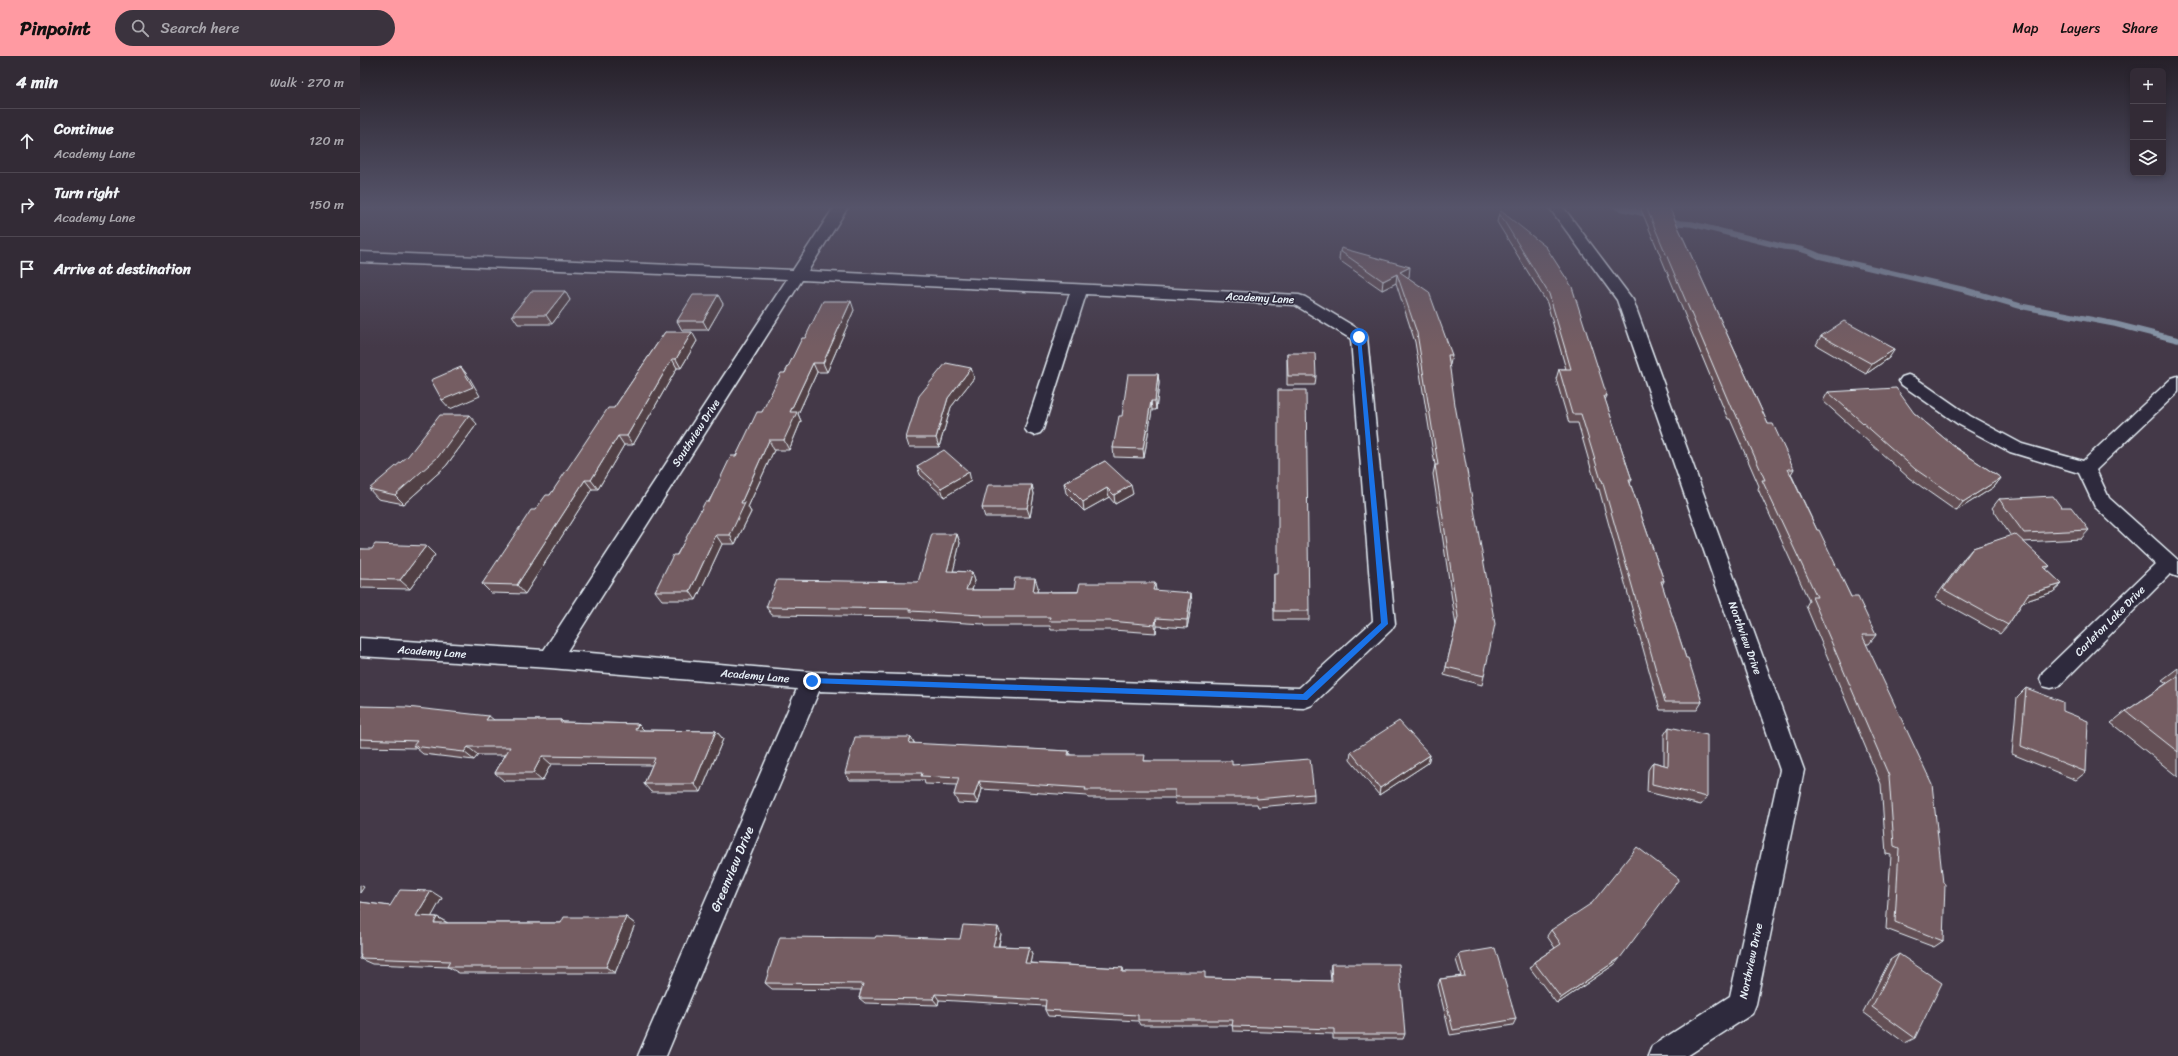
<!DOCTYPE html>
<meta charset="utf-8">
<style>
:root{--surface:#332b36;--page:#3b333e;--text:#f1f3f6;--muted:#a9a7ad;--line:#4e4751;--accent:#ff9aa2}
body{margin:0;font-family:Sriracha,sans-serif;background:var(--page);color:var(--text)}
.controls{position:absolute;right:12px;top:12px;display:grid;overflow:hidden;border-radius:6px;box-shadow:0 2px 6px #0003}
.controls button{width:36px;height:36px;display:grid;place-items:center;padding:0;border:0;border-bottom:1px solid var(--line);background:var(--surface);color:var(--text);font:20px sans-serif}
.stop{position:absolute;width:12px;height:12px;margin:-9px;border:3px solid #1a73e8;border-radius:50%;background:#fff}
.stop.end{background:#1a73e8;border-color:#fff;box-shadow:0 1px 4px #0008}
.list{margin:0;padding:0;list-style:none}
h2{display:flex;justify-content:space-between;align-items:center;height:52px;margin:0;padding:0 16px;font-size:17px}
h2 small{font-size:13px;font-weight:400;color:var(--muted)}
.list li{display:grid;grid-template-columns:26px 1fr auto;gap:12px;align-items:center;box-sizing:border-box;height:64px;padding:0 16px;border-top:1px solid var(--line)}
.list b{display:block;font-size:15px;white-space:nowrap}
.list p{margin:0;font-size:13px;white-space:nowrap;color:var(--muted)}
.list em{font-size:13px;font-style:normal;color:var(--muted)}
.icon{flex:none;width:22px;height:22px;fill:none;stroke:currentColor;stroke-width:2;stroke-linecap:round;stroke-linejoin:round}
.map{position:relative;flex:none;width:1818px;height:1000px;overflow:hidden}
header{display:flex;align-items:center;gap:24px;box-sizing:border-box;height:56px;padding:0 20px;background:var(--accent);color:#111}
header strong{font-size:19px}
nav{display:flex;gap:22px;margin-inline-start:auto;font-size:14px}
.search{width:280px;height:36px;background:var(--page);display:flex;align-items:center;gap:10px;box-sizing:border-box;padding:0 14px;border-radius:22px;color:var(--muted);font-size:15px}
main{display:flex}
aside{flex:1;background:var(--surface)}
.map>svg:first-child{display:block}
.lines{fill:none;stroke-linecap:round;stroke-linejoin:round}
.stream{stroke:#8a99aa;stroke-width:5.5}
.minor-casing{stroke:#e8f1f8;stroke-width:3}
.minor{fill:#2f2a3d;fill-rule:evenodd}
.wall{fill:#645054;stroke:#e8f1f8}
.shaded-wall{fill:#514145;stroke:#e8f1f8}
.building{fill:#745d62;stroke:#e8f1f8}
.route{fill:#1a73e8}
.labels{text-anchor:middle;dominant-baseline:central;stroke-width:3;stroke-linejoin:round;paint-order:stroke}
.street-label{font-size:11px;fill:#e8f1f8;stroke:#2f2a3d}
.near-street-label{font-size:13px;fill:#e8f1f8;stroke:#2f2a3d}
</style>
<header>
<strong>Pinpoint</strong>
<div class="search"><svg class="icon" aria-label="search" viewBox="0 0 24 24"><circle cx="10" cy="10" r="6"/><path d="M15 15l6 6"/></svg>Search here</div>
<nav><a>Map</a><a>Layers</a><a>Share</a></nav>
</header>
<main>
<aside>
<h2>4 min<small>Walk · 270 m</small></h2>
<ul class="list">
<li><svg class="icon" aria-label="ahead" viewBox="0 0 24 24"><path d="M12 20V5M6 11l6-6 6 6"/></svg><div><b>Continue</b><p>Academy Lane</p></div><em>120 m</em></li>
<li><svg class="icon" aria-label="right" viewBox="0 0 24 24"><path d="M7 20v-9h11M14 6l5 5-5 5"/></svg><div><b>Turn right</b><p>Academy Lane</p></div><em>150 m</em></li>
<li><svg class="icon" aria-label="arrive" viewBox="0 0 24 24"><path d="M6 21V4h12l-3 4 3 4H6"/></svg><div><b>Arrive at destination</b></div></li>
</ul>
</aside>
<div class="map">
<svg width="1818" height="1000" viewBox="0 0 1818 1000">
<rect width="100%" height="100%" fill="#443948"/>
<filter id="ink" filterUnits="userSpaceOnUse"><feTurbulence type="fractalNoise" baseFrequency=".025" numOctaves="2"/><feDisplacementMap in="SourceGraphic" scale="8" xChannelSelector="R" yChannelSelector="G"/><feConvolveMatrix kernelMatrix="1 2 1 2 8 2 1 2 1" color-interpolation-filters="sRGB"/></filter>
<g filter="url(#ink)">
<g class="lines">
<!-- stream -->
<g class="stream">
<path d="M 1256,151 L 1290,159"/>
<path d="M 1306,162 L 1319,167 L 1332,168 L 1424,191 C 1435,191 1450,195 1459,200 L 1605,234 L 1660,250 L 1755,268 L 1818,284"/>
</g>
<!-- minor casing -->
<g class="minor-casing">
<g id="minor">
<path d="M 474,151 L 488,151 L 448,215 L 939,239 L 945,241 L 1005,277 L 1007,281 L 1035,568 L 1031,574 L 952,649 L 944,652 L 459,635 L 306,1000 L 278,1000 L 437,633 L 190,612 L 0,600 L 0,582 L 184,594 L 427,223 L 0,206 L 0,196 L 433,214 ZM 442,224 L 710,237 L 665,373 L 668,377 L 674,379 L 680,377 L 683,373 L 726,238 L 935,249 L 991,283 L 1013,565 L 939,632 L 452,616 L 207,595 Z"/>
<path d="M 1189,151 L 1203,151 L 1273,244 L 1444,714 L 1396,948 L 1392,958 L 1327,1000 L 1288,1000 L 1292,990 L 1370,940 L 1420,714 L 1257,244 Z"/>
<path d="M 1548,319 L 1554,321 L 1610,360 L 1662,388 L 1723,405 L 1812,322 L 1818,320 L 1818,336 L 1736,414 L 1749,442 L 1818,504 L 1818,521 L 1810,518 L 1699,630 L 1691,632 L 1683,630 L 1680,623 L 1683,616 L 1795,508 L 1735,451 L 1719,417 L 1650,396 L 1598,368 L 1542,329 L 1539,325 L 1542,321 Z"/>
</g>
</g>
<!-- minor -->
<use href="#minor" class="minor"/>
</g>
<!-- wall -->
<g class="wall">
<path d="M 1280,151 L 1309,151 L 1408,368 L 1434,413 L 1431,418 L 1457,474 L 1491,541 L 1516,579 L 1509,588 L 1506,588 L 1583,885 L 1574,891 L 1526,873 L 1531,799 L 1526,798 L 1521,728 L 1446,550 L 1449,545 L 1398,433 L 1399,430 L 1370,363 L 1368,363 Z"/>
<path d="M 1139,157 L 1186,191 L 1247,340 L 1245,344 L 1272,424 L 1270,427 L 1304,525 L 1302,529 L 1326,602 L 1342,646 L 1337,654 L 1300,654 L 1239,433 L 1237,433 L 1218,367 L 1209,367 L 1196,323 L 1199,313 L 1206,313 L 1187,247 L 1137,166 Z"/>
<path d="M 980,195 L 1049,221 L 1048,221 L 1092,299 L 1090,309 L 1089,309 L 1124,620 L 1122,629 L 1084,619 L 1096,570 L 1073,418 L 1075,409 L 1055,286 L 1036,227 L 1022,234 L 979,204 Z"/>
<path d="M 205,235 L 210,244 L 192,268 L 158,268 L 152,259 Z"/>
<path d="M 358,239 L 363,248 L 348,274 L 322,274 L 317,265 Z"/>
<path d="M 494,254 L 467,316 L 457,316 L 438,358 L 441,365 L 429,394 L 414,394 L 388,451 L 391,456 L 375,488 L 362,488 L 336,544 L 302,544 L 295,535 L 402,356 L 445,282 Z"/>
<path d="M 305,276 L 337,285 L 321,312 L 317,312 L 273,389 L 264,389 L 238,433 L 232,433 L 165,538 L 131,537 L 122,528 L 175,454 L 190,439 L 254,352 Z"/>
<path d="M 1461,280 L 1529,302 L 1506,318 L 1456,289 Z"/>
<path d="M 927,297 L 956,320 L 955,329 L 927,329 Z"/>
<path d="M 611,312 L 614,322 L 591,351 L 579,391 L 549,391 L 546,382 Z"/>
<path d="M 798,318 L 799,327 L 796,354 L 792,354 L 784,402 L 754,401 L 753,392 L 762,360 Z"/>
<path d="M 1468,336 L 1554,357 L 1596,392 L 1641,422 L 1634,431 L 1596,455 L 1549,422 L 1463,345 Z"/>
<path d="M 117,368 L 86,410 L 44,448 L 18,443 L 9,433 Z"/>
<path d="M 745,405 L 773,438 L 755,448 L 749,441 L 724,455 L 706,437 L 704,427 Z"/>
<path d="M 557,410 L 611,425 L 584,441 L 560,419 Z"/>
<path d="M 672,429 L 674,438 L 670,461 L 625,461 L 622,452 Z"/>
<path d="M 1639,443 L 1701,451 L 1729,474 L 1721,483 L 1663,486 L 1690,510 L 1686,513 L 1702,528 L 1693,536 L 1663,546 L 1648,569 L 1640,578 L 1575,542 L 1605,501 L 1613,492 L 1651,480 L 1632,452 Z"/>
<path d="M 597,478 L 600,487 L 593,515 L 612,516 L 615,525 L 612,534 L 653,534 L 678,531 L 677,536 L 796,535 L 832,546 L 827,572 L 797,570 L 796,577 L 752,574 L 691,574 L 690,570 L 625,570 L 624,568 L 554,564 L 552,561 L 412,559 L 406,551 L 558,526 Z"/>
<path d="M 0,493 L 75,499 L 50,533 L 0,532 Z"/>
<path d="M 914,518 L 949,555 L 949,564 L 914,564 Z"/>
<path d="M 1818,612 L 1818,721 L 1751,667 L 1766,655 L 1807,627 L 1802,624 Z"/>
<path d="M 1666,632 L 1726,716 L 1716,724 L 1652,698 L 1657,641 Z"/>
<path d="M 0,650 L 134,664 L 201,664 L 203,666 L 278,668 L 284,674 L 356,675 L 363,683 L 341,736 L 291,736 L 284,728 L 292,709 L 191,708 L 182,725 L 144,725 L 135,717 L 145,699 L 118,699 L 114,704 L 63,698 L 56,692 L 0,691 Z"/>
<path d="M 1309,671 L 1347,741 L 1341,749 L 1287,736 L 1288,714 L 1293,706 L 1304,709 L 1304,679 Z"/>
<path d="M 551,681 L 555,688 L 709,695 L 710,699 L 786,705 L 873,709 L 954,738 L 954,746 L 898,751 L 897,748 L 816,748 L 815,742 L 728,742 L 727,740 L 622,733 L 618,748 L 598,747 L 594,739 L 597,729 L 565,728 L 564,724 L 490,724 L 485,717 Z"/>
<path d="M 991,696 L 1070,699 L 1068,707 L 1019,739 L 990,704 Z"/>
<path d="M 82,842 L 71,861 L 77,861 L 88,867 L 201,867 L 266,861 L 275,868 L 255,917 L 99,917 L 88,911 L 12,908 L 3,904 L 0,903 L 0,846 L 30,850 Z"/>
<path d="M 1191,874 L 1255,908 L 1197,948 L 1170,912 L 1174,906 L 1195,892 L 1187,880 Z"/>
<path d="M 641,878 L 639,890 L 669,891 L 672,898 L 670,907 L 763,912 L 764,916 L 846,922 L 971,925 L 970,915 L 971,908 L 1045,978 L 1043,983 L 973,983 L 973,978 L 873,975 L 872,969 L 780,969 L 778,965 L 688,960 L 685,954 L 685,950 L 579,944 L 578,949 L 505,947 L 499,942 L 501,934 L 412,933 L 405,927 L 600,883 Z"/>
<path d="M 1099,898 L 1156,963 L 1153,969 L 1090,979 L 1078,929 L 1080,923 L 1101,920 L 1096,904 Z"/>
<path d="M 1539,898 L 1555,982 L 1545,987 L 1503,956 L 1530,904 Z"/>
</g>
<!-- shaded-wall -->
<g class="shaded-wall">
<path d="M 1050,211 L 1049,221 L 1040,225 L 1040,216 Z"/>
<path d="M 1037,218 L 1036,227 L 1022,234 L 1023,225 Z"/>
<path d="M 205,235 L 210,244 L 192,268 L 186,259 Z"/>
<path d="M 358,239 L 363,248 L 348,274 L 343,265 Z"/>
<path d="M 491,245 L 494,254 L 467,316 L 463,307 Z"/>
<path d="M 332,276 L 337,285 L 321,312 L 316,303 Z"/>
<path d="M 1535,293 L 1529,302 L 1506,318 L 1512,308 Z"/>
<path d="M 312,303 L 317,312 L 273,389 L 267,380 Z"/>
<path d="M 453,307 L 457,316 L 438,358 L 441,365 L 429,394 L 424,384 L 430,356 Z"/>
<path d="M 101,311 L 109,321 L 120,340 L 90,353 L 82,344 Z"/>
<path d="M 611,312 L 614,322 L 591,351 L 579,391 L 576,382 L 588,342 Z"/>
<path d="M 798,318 L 799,327 L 796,354 L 795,345 Z"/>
<path d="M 791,345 L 792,354 L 784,402 L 783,393 Z"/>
<path d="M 109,359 L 117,368 L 86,410 L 44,448 L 35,439 Z"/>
<path d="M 258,380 L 264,389 L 238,433 L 231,424 Z"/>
<path d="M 409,384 L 414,394 L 388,451 L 391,456 L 375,488 L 370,479 L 381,447 Z"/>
<path d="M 609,416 L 611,425 L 584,441 L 581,432 Z"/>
<path d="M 1641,422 L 1634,431 L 1596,455 L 1603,446 Z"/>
<path d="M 225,424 L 232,433 L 165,538 L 157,529 Z"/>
<path d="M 672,429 L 674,438 L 670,461 L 667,452 Z"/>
<path d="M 771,429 L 773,438 L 755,448 L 754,439 Z"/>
<path d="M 747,432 L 749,441 L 724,455 L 723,446 Z"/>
<path d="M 597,478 L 600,487 L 591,524 L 587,515 Z"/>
<path d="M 356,479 L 362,488 L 336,544 L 330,535 Z"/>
<path d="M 66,490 L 75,499 L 50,533 L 40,524 Z"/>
<path d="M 612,516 L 615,525 L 609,542 L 606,534 Z"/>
<path d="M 675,522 L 678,531 L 675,544 L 673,536 Z"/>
<path d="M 795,527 L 796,535 L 793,534 Z"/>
<path d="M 1702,528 L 1693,536 L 1660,547 L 1668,538 Z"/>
<path d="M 831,537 L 832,546 L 827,572 L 827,564 Z"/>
<path d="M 796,562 L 797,570 L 796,577 L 795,569 Z"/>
<path d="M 129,660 L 139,668 L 126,664 Z"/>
<path d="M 278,668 L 286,676 L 275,674 Z"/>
<path d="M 356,675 L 363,683 L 341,736 L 334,728 Z"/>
<path d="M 551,681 L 555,689 L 549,687 Z"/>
<path d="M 108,691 L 118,699 L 114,704 L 104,696 Z"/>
<path d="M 1070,699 L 1068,707 L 1019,739 L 1020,732 Z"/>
<path d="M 182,700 L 191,708 L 182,725 L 173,717 Z"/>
<path d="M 619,725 L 622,733 L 618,748 L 614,740 Z"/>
<path d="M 0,829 L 4,831 L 0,837 Z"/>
<path d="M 71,835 L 82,842 L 68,867 L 56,860 Z"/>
<path d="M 77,861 L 89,868 L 74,867 Z"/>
<path d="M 266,861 L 275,868 L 255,917 L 246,911 Z"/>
<path d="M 638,871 L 641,878 L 637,896 L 633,890 Z"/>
<path d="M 669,891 L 672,898 L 669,913 L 665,907 Z"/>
<path d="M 1260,902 L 1255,908 L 1197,948 L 1201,942 Z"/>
<path d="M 575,938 L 579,944 L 578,949 L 573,943 Z"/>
</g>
<!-- building -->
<g class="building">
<path d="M 1286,151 L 1309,151 L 1408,368 L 1413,368 L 1434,413 L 1428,413 L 1457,474 L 1459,474 L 1491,541 L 1498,541 L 1516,579 L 1502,579 L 1572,728 L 1583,827 L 1585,828 L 1583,885 L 1535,866 L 1539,792 L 1534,790 L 1529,720 L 1452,541 L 1457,541 L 1402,424 L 1405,424 L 1374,354 L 1372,354 Z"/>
<path d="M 1141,155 L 1186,191 L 1212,231 L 1247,340 L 1244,340 L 1272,424 L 1269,424 L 1304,525 L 1301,525 L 1326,602 L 1328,602 L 1342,646 L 1305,646 L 1242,424 L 1241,424 L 1221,358 L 1212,358 L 1199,313 L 1211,313 L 1189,238 L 1139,157 Z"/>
<path d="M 981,192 L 1050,211 L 1040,216 L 1069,236 L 1092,299 L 1088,299 L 1095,349 L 1135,568 L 1124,620 L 1086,611 L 1098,561 L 1075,409 L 1078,409 L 1057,277 L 1037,218 L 1023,225 L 980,195 Z"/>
<path d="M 171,235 L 205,235 L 186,259 L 152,259 Z"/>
<path d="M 333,239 L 358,239 L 343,265 L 317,265 Z"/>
<path d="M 463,245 L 491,245 L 463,307 L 453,307 L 430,356 L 437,356 L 424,384 L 409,384 L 381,447 L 385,447 L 370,479 L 356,479 L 330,535 L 295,535 L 313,499 L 317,499 L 345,446 L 349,446 L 371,400 L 376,400 L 397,356 L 402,356 L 421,317 L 425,317 L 442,282 L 445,282 Z"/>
<path d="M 1484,265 L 1535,293 L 1512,308 L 1461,280 Z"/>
<path d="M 305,276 L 332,276 L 316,303 L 312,303 L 267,380 L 258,380 L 231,424 L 225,424 L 157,529 L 122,528 L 171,454 L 175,454 L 186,439 L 190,439 L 248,352 L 254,352 Z"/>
<path d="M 927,297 L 955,297 L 956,320 L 928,320 Z"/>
<path d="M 586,307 L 611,312 L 588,342 L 576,382 L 546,382 L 559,340 Z"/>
<path d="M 101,311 L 113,331 L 82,344 L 71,324 Z"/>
<path d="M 768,318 L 798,318 L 795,345 L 791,345 L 783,393 L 753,392 L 759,360 L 762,360 Z"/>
<path d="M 1536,332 L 1554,357 L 1596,392 L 1641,422 L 1603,446 L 1555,413 L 1468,336 Z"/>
<path d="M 918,334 L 946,334 L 949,555 L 914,555 L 914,518 L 918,518 Z"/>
<path d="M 80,359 L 109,359 L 78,401 L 35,439 L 9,433 L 48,400 Z"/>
<path d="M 584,394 L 609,416 L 581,432 L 557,410 Z"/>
<path d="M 745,405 L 771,429 L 754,439 L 747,432 L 723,446 L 704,427 Z"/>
<path d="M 628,429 L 672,429 L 667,452 L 622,452 Z"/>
<path d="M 1693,440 L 1701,451 L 1711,451 L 1729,474 L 1664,477 L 1639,443 Z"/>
<path d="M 572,478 L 597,478 L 587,515 L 612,516 L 606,534 L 653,534 L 655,522 L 675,522 L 673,536 L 718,536 L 720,527 L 795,527 L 793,534 L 831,537 L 827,564 L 796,562 L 795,569 L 750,565 L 689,565 L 690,561 L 622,561 L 622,559 L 550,555 L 551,553 L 406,551 L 417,524 L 558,526 Z"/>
<path d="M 1655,478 L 1690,510 L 1684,511 L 1702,528 L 1668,538 L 1648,569 L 1583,533 L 1613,492 Z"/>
<path d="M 15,488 L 66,490 L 40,524 L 0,523 L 0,493 L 12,493 Z"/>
<path d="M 1818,620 L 1818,696 L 1766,655 Z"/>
<path d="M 1666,632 L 1703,646 L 1703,655 L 1728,665 L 1726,716 L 1661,690 Z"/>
<path d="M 0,650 L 47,651 L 129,660 L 126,664 L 201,664 L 200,666 L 278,668 L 275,674 L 356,675 L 334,728 L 284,728 L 295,702 L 182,700 L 173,717 L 135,717 L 150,691 L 108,691 L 104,696 L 53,690 L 57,685 L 0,683 Z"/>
<path d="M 1039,665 L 1070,699 L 1020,732 L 991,696 Z"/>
<path d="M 1309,671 L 1347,679 L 1347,741 L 1292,728 L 1293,706 L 1308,710 Z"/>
<path d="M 495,681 L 551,681 L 549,687 L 709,695 L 708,699 L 785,699 L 784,705 L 872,705 L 872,709 L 950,703 L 954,738 L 897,743 L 897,741 L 815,741 L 815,734 L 725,734 L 726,732 L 619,725 L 614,740 L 594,739 L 599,722 L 561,720 L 562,717 L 485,717 Z"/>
<path d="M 1277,791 L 1319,823 L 1260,902 L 1201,942 L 1174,906 L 1201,888 L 1191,874 L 1232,847 Z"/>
<path d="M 40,834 L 71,835 L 56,860 L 77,861 L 74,867 L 201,867 L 204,861 L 266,861 L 246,911 L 87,911 L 90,905 L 0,902 L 1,899 L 0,899 L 0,846 L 30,850 Z"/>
<path d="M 603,869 L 638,871 L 633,890 L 669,891 L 665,907 L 763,912 L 762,916 L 845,916 L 845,922 L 972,925 L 971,908 L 1039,908 L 1045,978 L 974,978 L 974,973 L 872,970 L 873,964 L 778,964 L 778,959 L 685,954 L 686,944 L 575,938 L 573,943 L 499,942 L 503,928 L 405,927 L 420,881 L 515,882 L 516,880 L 600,883 Z"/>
<path d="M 1135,892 L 1156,963 L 1093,974 L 1080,923 L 1105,920 L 1099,898 Z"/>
<path d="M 1539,898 L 1582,927 L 1555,982 L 1512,951 Z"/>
</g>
</g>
<!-- sky -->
<linearGradient id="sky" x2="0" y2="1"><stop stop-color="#251f28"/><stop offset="0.52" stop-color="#56546a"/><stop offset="1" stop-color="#56546a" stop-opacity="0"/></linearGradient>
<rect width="1818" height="291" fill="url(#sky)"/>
<!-- route -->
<path class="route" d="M 997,280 L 1001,281 L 1028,568 L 947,644 L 449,627 L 448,625 L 452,622 L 943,638 L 1021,567 Z"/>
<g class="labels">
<!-- street labels -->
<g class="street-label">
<text transform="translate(900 242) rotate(3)">Academy Lane</text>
<text transform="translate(336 377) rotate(-57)">Southview Drive</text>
<text transform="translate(1750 565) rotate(-45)">Carleton Lake Drive</text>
<text transform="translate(1385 582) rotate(70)">Northview Drive</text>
<text transform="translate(72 596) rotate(4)">Academy Lane</text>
<text transform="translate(395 620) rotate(5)">Academy Lane</text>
<text transform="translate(1391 905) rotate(-78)">Northview Drive</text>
</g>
<!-- near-street labels -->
<g class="near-street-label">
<text transform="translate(372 813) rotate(-67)">Greenview Drive</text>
</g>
</g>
</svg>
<div class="controls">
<button>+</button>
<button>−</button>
<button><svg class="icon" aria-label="layers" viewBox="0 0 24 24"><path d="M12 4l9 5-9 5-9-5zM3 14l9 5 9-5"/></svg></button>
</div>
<div class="stop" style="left:999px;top:281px"></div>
<div class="stop end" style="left:452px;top:625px"></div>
</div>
</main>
